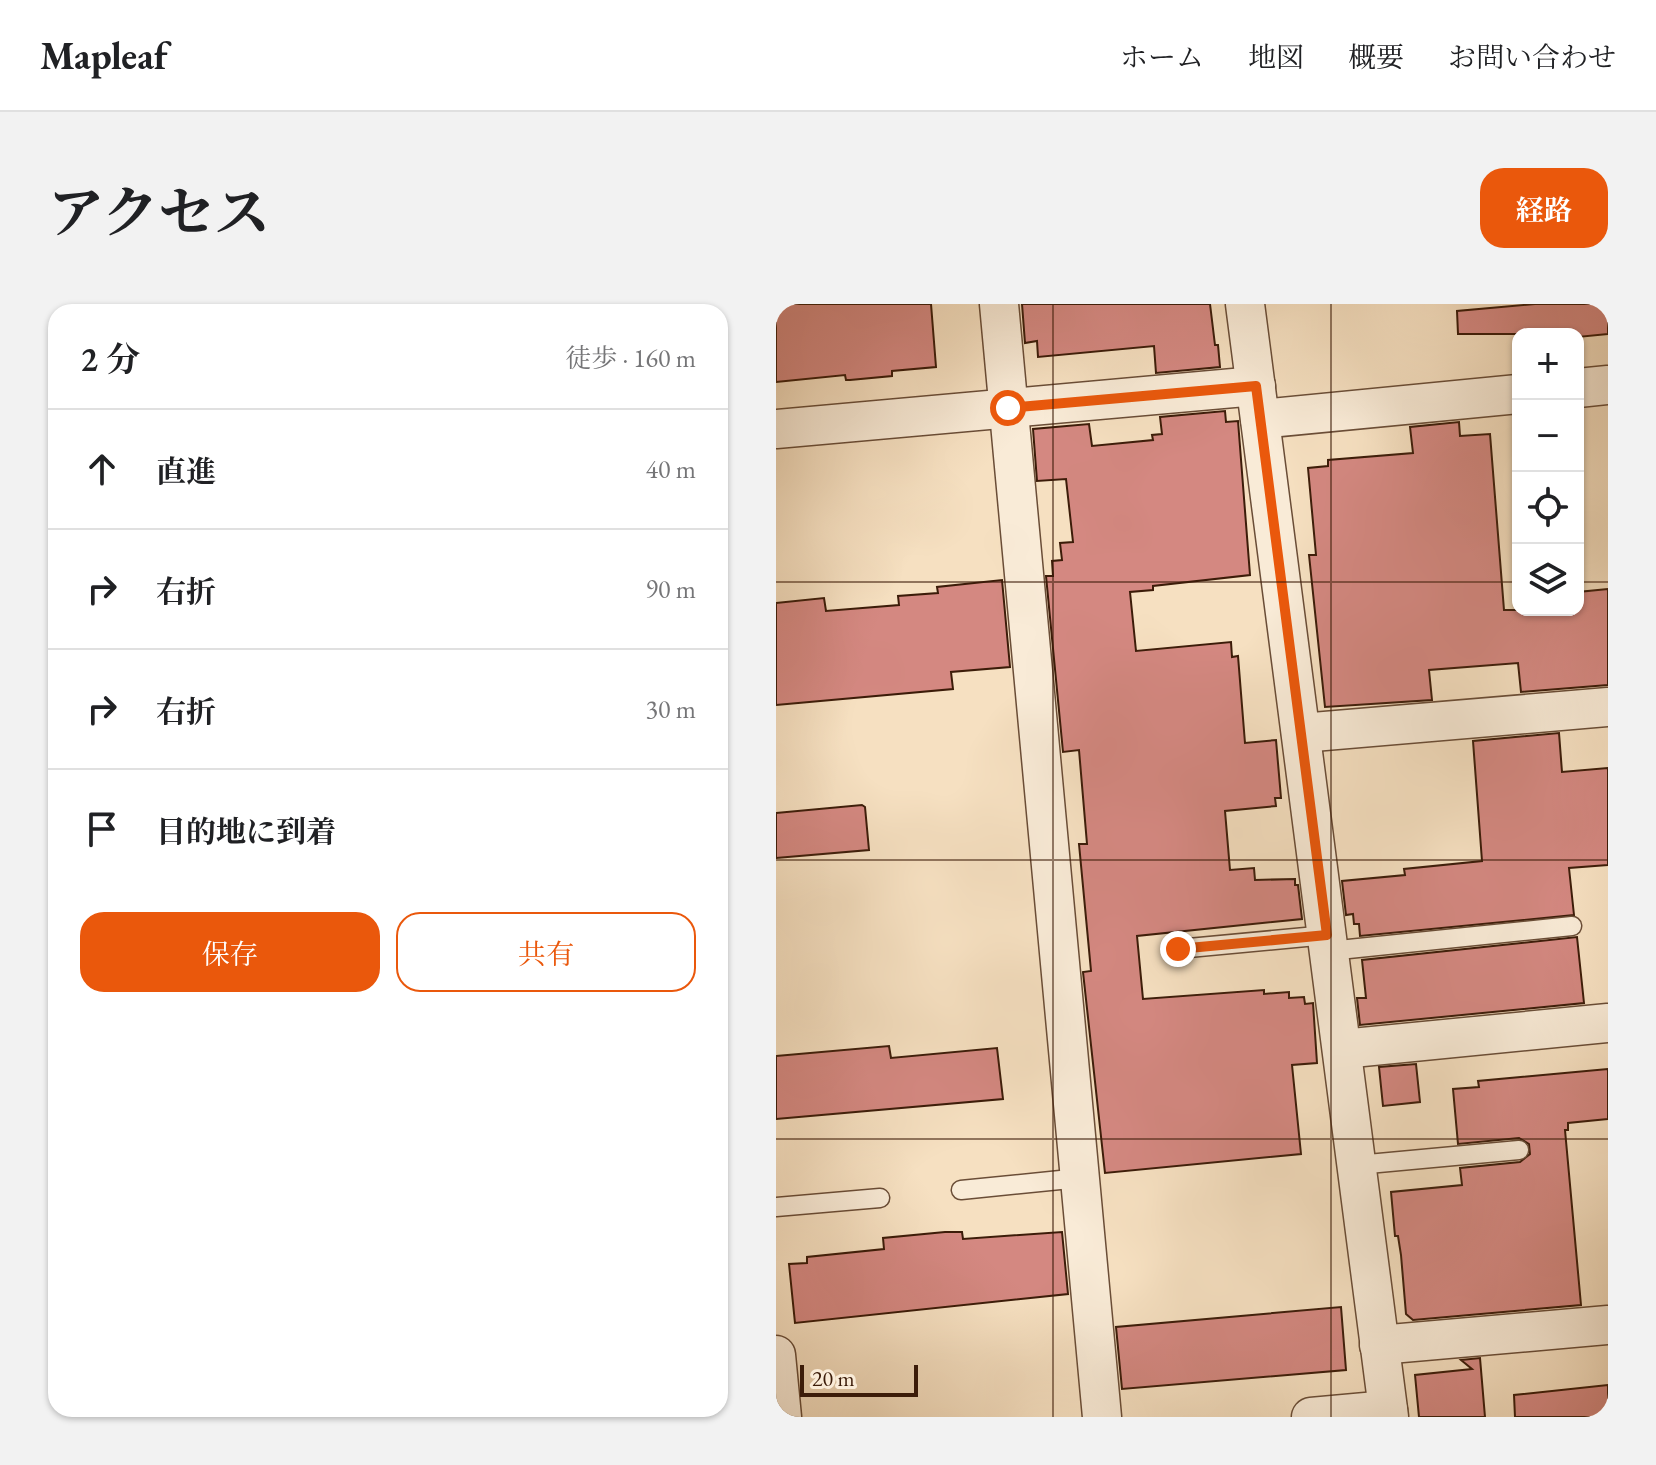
<!DOCTYPE html>
<html lang="ja">
<meta charset="utf-8">
<style>
:root{--surface:#fff;--page:#f2f2f2;--text:#202124;--muted:#757577;--line:#e0e0e0;--accent:#ea580c}
body{margin:0;font-family:"EB Garamond","Noto Serif JP",serif;background:var(--page);color:var(--text)}
.controls{position:absolute;right:24px;top:24px;display:grid;overflow:hidden;border-radius:16px;box-shadow:0 2px 6px #0004}
.controls button{width:72px;height:72px;display:grid;place-items:center;padding:0;border:0;border-bottom:2px solid var(--line);background:var(--surface);color:var(--text);font:40px sans-serif}
.scale{position:absolute;left:24px;bottom:20px;width:118px;box-sizing:border-box;padding-left:8px;border:4px solid #3c1c09;border-top:0;font-size:22px;line-height:28px;white-space:nowrap;color:#3c1c09;-webkit-text-stroke:6px #f9ebd7;paint-order:stroke}
.stop{position:absolute;width:24px;height:24px;margin:-18px;border:6px solid #ea580c;border-radius:50%;background:#fff}
.stop.end{background:#ea580c;border-color:#fff;box-shadow:0 2px 8px #0008}
.list{margin:0;padding:0;list-style:none}
h2{display:flex;justify-content:space-between;align-items:center;height:104px;margin:0;padding:0 32px;font-size:34px}
h2 small{font-size:26px;font-weight:400;color:var(--muted)}
.list li{display:grid;grid-template-columns:52px 1fr auto;gap:24px;align-items:center;box-sizing:border-box;height:120px;padding:0 32px;border-top:2px solid var(--line)}
.list b{display:block;font-size:30px;white-space:nowrap}
.list em{font-size:26px;font-style:normal;color:var(--muted)}
.actions{display:flex;gap:16px;padding:24px 32px}
.actions a{flex:1;padding:18px 0;border:2px solid var(--accent);border-radius:24px;text-align:center;font-size:28px;color:var(--accent)}
.actions .main{background:var(--accent);color:#fff}
.icon{flex:none;width:44px;height:44px;fill:none;stroke:currentColor;stroke-width:2;stroke-linecap:round;stroke-linejoin:round}
.map{position:relative;flex:none;width:832px;height:1113px;overflow:hidden;border-radius:24px}
header{display:flex;align-items:center;gap:48px;box-sizing:border-box;height:112px;padding:0 40px;background:var(--surface);border-bottom:2px solid var(--line)}
header strong{font-size:38px}
nav{display:flex;gap:44px;margin-inline-start:auto;font-size:28px}
.intro{display:flex;align-items:center;justify-content:space-between;box-sizing:border-box;height:192px;padding:0 48px}
h1{margin:0;font-size:56px}
.button{padding:20px 36px;border-radius:24px;background:var(--accent);color:#fff;font-size:28px;font-weight:700}
main{display:flex;gap:48px;padding:0 48px}
aside{flex:1;background:var(--surface);border-radius:24px;box-shadow:0 2px 6px #0004}
.map>svg:first-child{display:block}
.building{fill:#d48881;stroke:#3c1c09;stroke-width:2}
.lines{fill:none;stroke-linecap:round;stroke-linejoin:round}
.lane-casing{stroke:#6a4d37;stroke-width:21}
.street-casing{stroke:#6a4d37;stroke-width:41}
.lane{stroke:#f9ebd7;stroke-width:18}
.street{stroke:#f9ebd7;stroke-width:38}
.route{stroke:#ea580c;stroke-width:10}
.grid{fill:none;stroke:#3c1c09;stroke-width:2;stroke-opacity:0.55}
</style>
<header>
<strong>Mapleaf</strong>
<nav><a>ホーム</a><a>地図</a><a>概要</a><a>お問い合わせ</a></nav>
</header>
<div class="intro"><h1>アクセス</h1><a class="button">経路</a></div>
<main>
<aside>
<h2>2 分<small>徒歩 · 160 m</small></h2>
<ul class="list">
<li><svg class="icon" aria-label="ahead" viewBox="0 0 24 24"><path d="M12 20V5M6 11l6-6 6 6"/></svg><div><b>直進</b></div><em>40 m</em></li>
<li><svg class="icon" aria-label="right" viewBox="0 0 24 24"><path d="M7 20v-9h11M14 6l5 5-5 5"/></svg><div><b>右折</b></div><em>90 m</em></li>
<li><svg class="icon" aria-label="right" viewBox="0 0 24 24"><path d="M7 20v-9h11M14 6l5 5-5 5"/></svg><div><b>右折</b></div><em>30 m</em></li>
<li><svg class="icon" aria-label="arrive" viewBox="0 0 24 24"><path d="M6 21V4h12l-3 4 3 4H6"/></svg><div><b>目的地に到着</b></div></li>
</ul>
<div class="actions"><a class="main">保存</a><a>共有</a></div>
</aside>
<div class="map">
<svg width="832" height="1113" viewBox="0 0 832 1113">
<rect width="100%" height="100%" fill="#f6e0c1"/>
<filter id="stains"><feTurbulence type="fractalNoise" baseFrequency=".0025" numOctaves="4"/><feColorMatrix values="0 0 0 0 .2 0 0 0 0 .09 0 0 0 0 .02 0 0 0 .5 -.17"/></filter>
<radialGradient id="worn" r=".72"><stop offset=".6" stop-color="#630" stop-opacity="0"/><stop offset="1" stop-color="#630" stop-opacity=".3"/></radialGradient>
<!-- building -->
<g class="building">
<path d="M 0,0 L 155,0 L 160,63 L 116,67 L 116,72 L 74,76 L 70,76 L 69,71 L 0,78 Z"/>
<path d="M 246,0 L 434,0 L 439,41 L 442,41 L 444,63 L 380,69 L 378,42 L 262,53 L 261,37 L 249,39 Z"/>
<path d="M 759,0 L 832,0 L 832,30 L 802,33 L 802,30 L 682,30 L 681,7 Z"/>
<path d="M 449,107 L 450,118 L 462,117 L 474,271 L 377,282 L 377,286 L 354,288 L 360,347 L 455,338 L 456,353 L 462,352 L 469,439 L 500,436 L 505,494 L 499,494 L 500,502 L 449,507 L 454,566 L 478,564 L 479,576 L 519,575 L 519,581 L 522,581 L 526,615 L 361,632 L 367,695 L 488,686 L 488,690 L 513,688 L 513,694 L 528,693 L 529,700 L 537,699 L 541,759 L 516,761 L 525,850 L 329,869 L 307,668 L 315,667 L 303,540 L 311,540 L 303,446 L 287,448 L 270,272 L 277,272 L 276,257 L 286,256 L 284,239 L 297,238 L 290,175 L 261,177 L 257,125 L 313,120 L 316,142 L 377,136 L 376,131 L 386,130 L 384,113 Z"/>
<path d="M 683,118 L 684,132 L 714,130 L 728,306 L 802,306 L 802,288 L 832,285 L 832,381 L 745,388 L 742,359 L 653,366 L 656,396 L 549,403 L 533,251 L 540,251 L 532,164 L 552,162 L 552,156 L 637,149 L 634,123 Z"/>
<path d="M 226,276 L 234,363 L 175,368 L 177,385 L 0,401 L 0,299 L 48,294 L 50,307 L 123,301 L 122,292 L 162,289 L 161,283 Z"/>
<path d="M 783,429 L 786,468 L 832,464 L 832,561 L 793,564 L 798,611 L 584,632 L 583,620 L 578,620 L 577,610 L 570,611 L 566,577 L 629,571 L 628,565 L 706,557 L 697,437 Z"/>
<path d="M 86,501 L 89,503 L 93,546 L 0,554 L 0,509 Z"/>
<path d="M 801,633 L 808,699 L 584,721 L 581,694 L 590,694 L 586,656 Z"/>
<path d="M 113,742 L 115,754 L 221,744 L 227,795 L 0,815 L 0,752 Z"/>
<path d="M 640,760 L 644,798 L 607,802 L 603,763 Z"/>
<path d="M 832,765 L 832,815 L 792,819 L 792,826 L 789,826 L 805,1001 L 637,1016 L 630,1010 L 625,951 L 622,932 L 619,932 L 615,888 L 686,881 L 684,864 L 744,858 L 754,850 L 753,840 L 743,834 L 682,840 L 677,785 L 703,783 L 702,777 Z"/>
<path d="M 169,928 L 186,928 L 187,935 L 286,928 L 292,990 L 19,1019 L 13,960 L 31,959 L 31,953 L 108,945 L 107,934 Z"/>
<path d="M 565,1003 L 570,1066 L 346,1085 L 340,1023 Z"/>
<path d="M 704,1054 L 709,1113 L 643,1113 L 639,1071 L 696,1065 L 685,1056 Z"/>
<path d="M 832,1081 L 832,1113 L 739,1113 L 738,1091 Z"/>
</g>
<g class="lines">
<!-- lane casing -->
<g class="lane-casing">
<g id="lane">
<path d="M 402,645 L 551,631"/>
<path d="M 553,647 L 796,622"/>
<path d="M 581,861 L 743,846"/>
<path d="M 185,886 L 304,874"/>
<path d="M 0,903 L 104,894"/>
</g>
</g>
<!-- street casing -->
<g class="street-casing">
<g id="street">
<path d="M 223,0 L 326,1113"/>
<path d="M 469,0 L 613,1113"/>
<path d="M 802,84 L 832,81"/>
<path d="M 484,115 L 742,90"/>
<path d="M 0,125 L 480,82"/>
<path d="M 525,429 L 832,403"/>
<path d="M 566,745 L 832,719"/>
<path d="M 603,1041 L 832,1021"/>
<path d="M 0,1051 L 6,1113"/>
<path d="M 535,1113 L 612,1106"/>
</g>
</g>
<!-- lane -->
<use href="#lane" class="lane"/>
<!-- street -->
<use href="#street" class="street"/>
</g>
<g class="lines">
<!-- route -->
<path class="route" d="M 232,104 L 480,82 L 551,631 L 402,645"/>
</g>
<!-- grid -->
<path class="grid" d="M 277,0 L 277,1113M 555,0 L 555,1113M 0,278 L 742,278M 802,278 L 832,278M 0,556 L 832,556M 0,835 L 832,835"/>
<rect width="100%" height="100%" filter="url(#stains)"/>
<rect width="100%" height="100%" fill="url(#worn)"/>
</svg>
<div class="controls">
<button>+</button>
<button>−</button>
<button><svg class="icon" aria-label="locate" viewBox="0 0 24 24"><circle cx="12" cy="12" r="6"/><path d="M12 2v4M12 18v4M2 12h4M18 12h4"/></svg></button>
<button><svg class="icon" aria-label="layers" viewBox="0 0 24 24"><path d="M12 4l9 5-9 5-9-5zM3 14l9 5 9-5"/></svg></button>
</div>
<div class="scale">20 m</div>
<div class="stop" style="left:232px;top:104px"></div>
<div class="stop end" style="left:402px;top:645px"></div>
</div>
</main>
